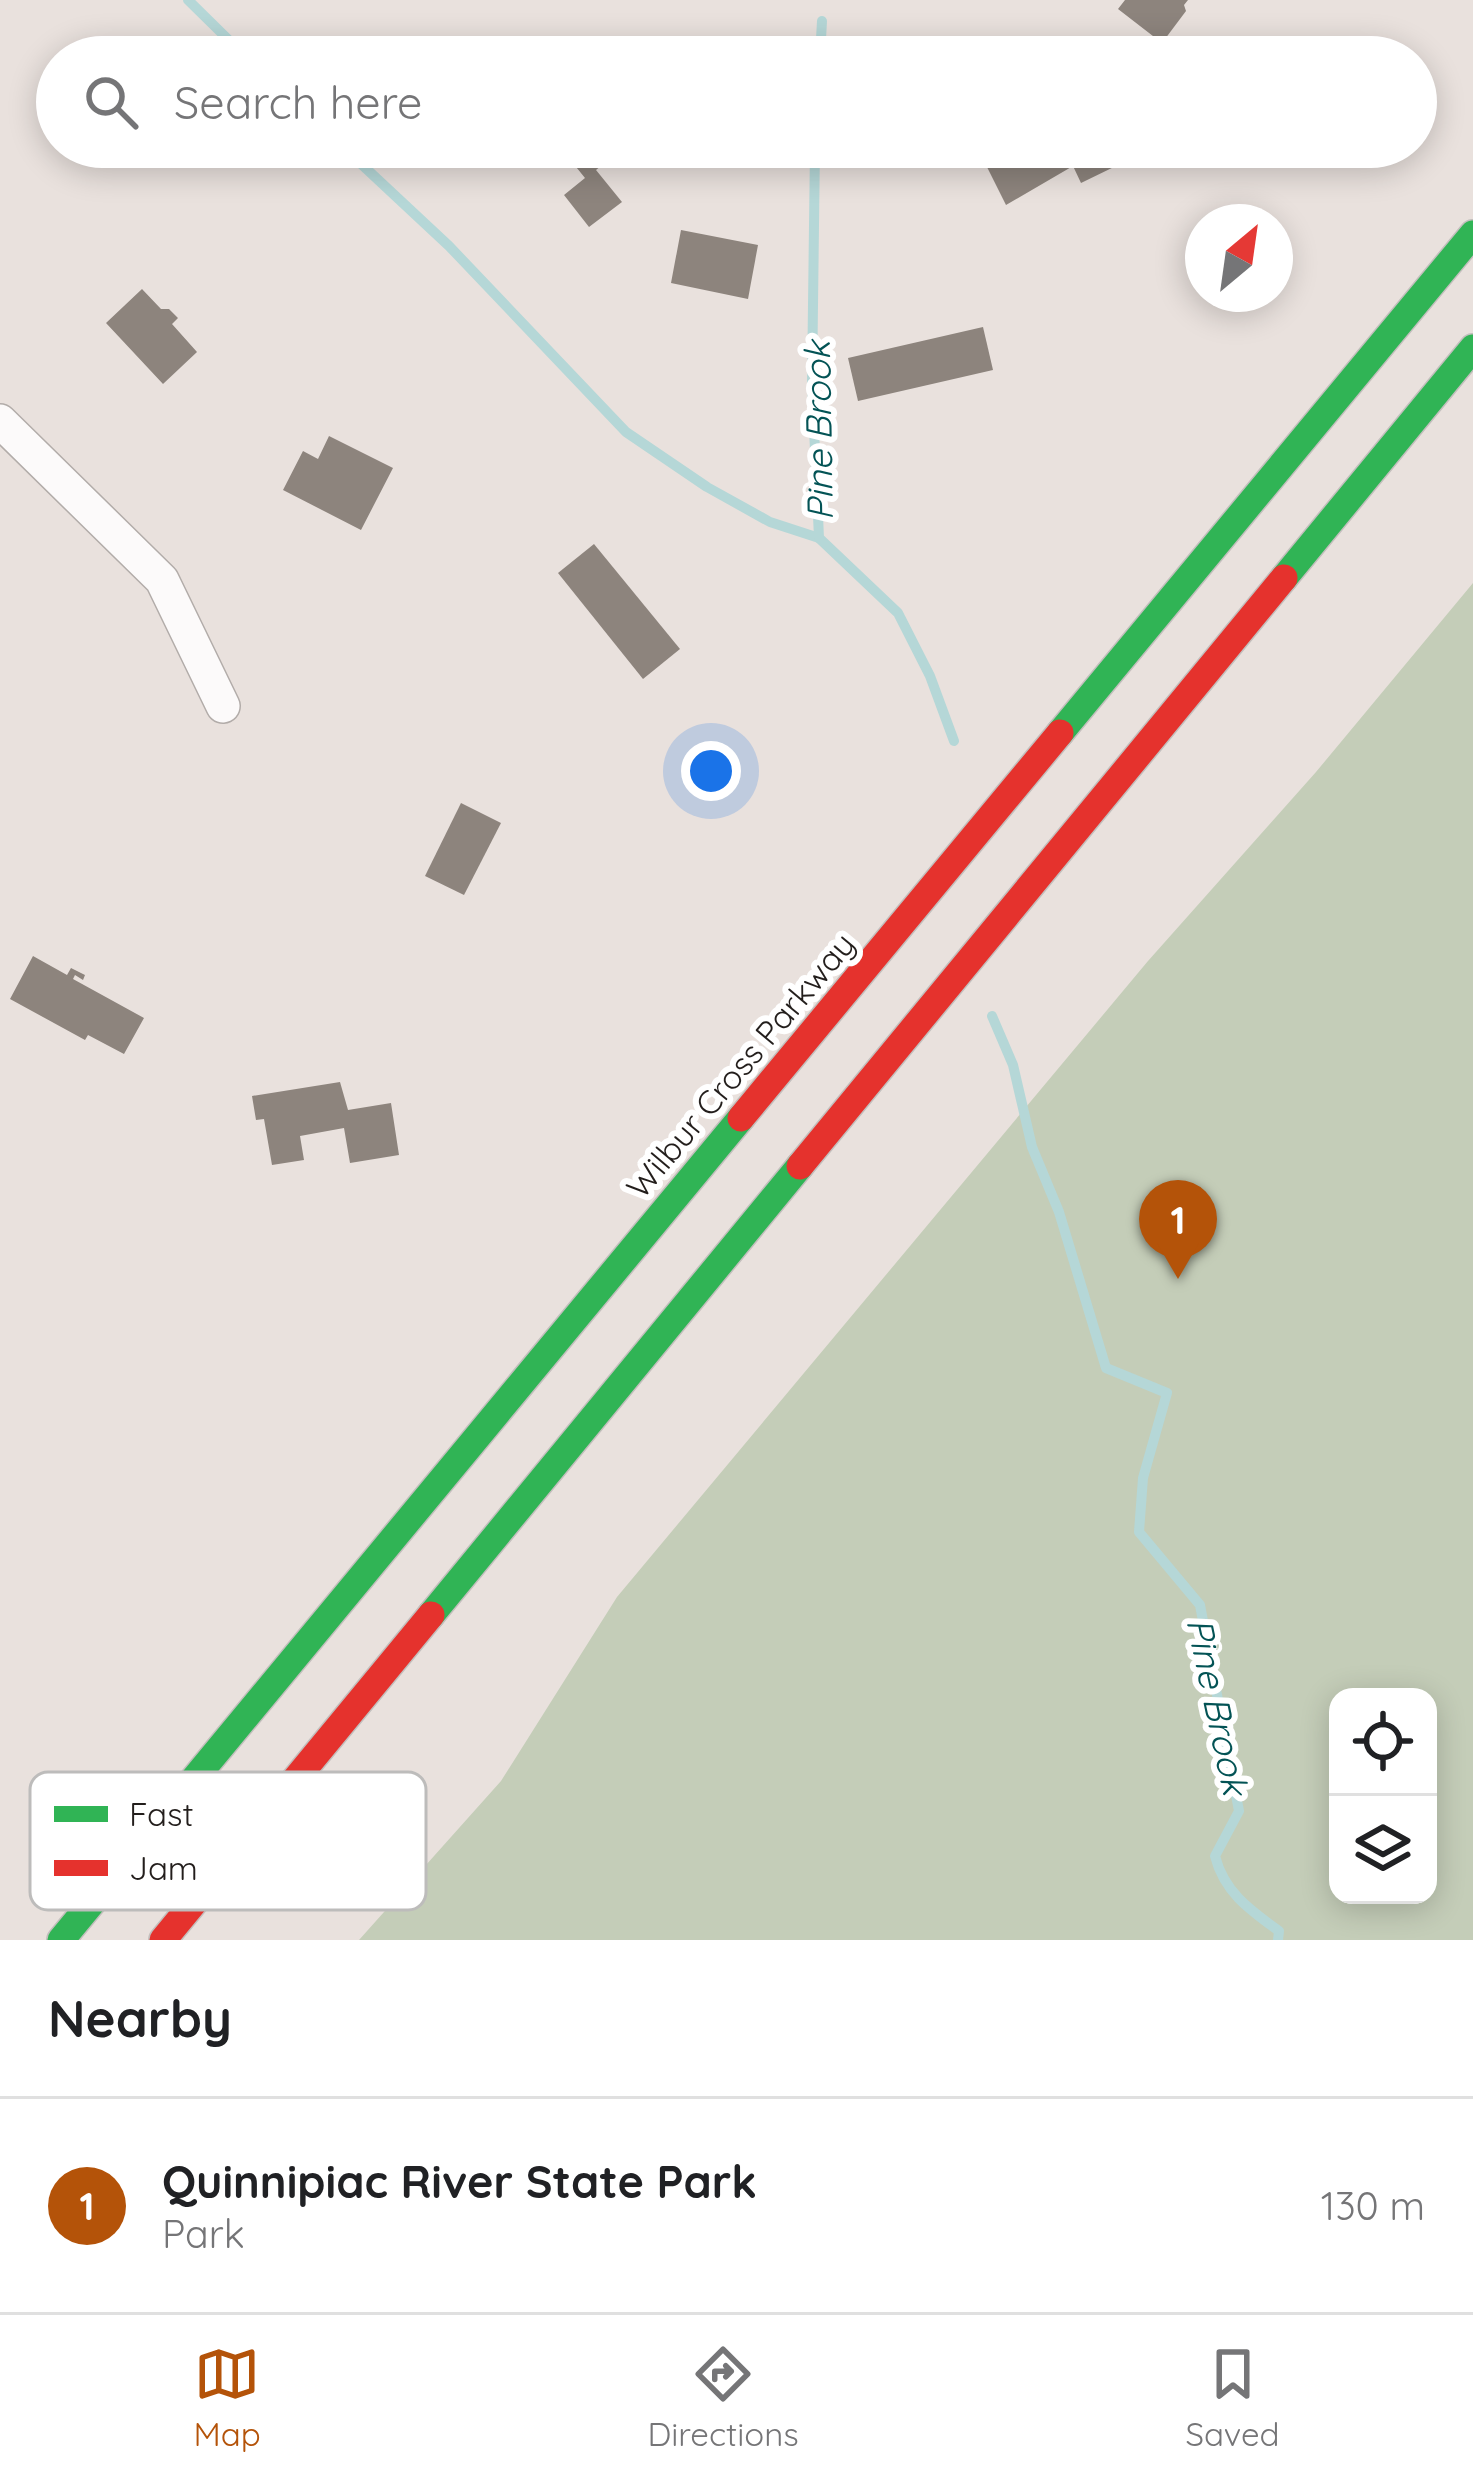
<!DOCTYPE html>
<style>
:root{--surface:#fff;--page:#f2f2f2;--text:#202124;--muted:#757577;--line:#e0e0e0;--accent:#b45309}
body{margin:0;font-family:Quicksand,sans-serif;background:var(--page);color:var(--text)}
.controls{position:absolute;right:36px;bottom:36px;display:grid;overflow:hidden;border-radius:24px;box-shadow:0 6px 30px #0003}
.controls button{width:108px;height:108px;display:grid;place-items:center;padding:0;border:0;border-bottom:3px solid var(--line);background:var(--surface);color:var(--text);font:60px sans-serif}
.compass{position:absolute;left:1185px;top:204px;width:108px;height:108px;border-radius:50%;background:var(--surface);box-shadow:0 6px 30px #0003;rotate:29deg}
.you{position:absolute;left:711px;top:771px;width:42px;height:42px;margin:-30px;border:9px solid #fff;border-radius:50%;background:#1a73e8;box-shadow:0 0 0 18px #1a73e833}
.badge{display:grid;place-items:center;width:78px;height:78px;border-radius:50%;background:var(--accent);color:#fff;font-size:39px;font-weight:700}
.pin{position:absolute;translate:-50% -99px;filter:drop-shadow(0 3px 6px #0008)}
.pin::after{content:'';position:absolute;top:63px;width:42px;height:36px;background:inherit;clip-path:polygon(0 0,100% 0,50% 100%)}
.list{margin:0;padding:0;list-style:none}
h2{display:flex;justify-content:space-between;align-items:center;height:156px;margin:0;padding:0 48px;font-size:51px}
h2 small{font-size:39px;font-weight:400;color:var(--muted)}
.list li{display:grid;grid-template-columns:78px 1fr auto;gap:36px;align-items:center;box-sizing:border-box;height:216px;padding:0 48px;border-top:3px solid var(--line)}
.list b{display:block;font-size:45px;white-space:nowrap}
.list p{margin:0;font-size:39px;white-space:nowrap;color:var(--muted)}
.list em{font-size:39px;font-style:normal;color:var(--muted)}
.icon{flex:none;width:66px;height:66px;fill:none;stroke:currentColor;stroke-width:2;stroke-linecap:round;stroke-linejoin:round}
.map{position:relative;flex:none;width:1473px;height:1940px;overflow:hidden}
.search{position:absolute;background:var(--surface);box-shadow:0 6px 30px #0003;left:36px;right:36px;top:36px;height:132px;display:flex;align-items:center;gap:30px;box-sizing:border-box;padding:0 42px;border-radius:66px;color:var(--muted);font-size:45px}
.sheet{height:372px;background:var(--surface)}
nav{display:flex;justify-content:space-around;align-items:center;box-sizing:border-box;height:168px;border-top:3px solid var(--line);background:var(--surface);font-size:33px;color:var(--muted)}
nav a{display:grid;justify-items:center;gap:6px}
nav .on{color:var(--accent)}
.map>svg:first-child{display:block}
.green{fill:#c4cdb8;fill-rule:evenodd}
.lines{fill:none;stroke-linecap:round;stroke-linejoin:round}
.stream{stroke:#b5d7d7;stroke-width:10}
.building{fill:#8d847d}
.street-casing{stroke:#b2aca9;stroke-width:36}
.fast-casing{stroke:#c3bfbd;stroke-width:30}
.jam-casing{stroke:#c3bfbd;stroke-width:30}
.street{stroke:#fcfafa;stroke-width:33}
.fast{stroke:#30b455;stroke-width:27}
.jam{stroke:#e5322d;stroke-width:27}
.labels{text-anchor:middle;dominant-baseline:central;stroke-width:12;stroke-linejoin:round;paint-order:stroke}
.street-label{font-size:33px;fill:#231e1c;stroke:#fff}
.water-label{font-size:36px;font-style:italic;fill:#035355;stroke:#fff}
.key{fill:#fff;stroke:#bdbcbb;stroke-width:3}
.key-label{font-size:33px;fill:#231e1c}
</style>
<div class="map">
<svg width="1473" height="1940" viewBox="0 0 1473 1940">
<rect width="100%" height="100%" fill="#e9e1dd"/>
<!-- green -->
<path class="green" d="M 1473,583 L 1473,1940 L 359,1940 L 501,1781 L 617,1597 L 1148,961 L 1316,772 ZM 1338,1697 L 1428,1697 L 1428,1895 L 1338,1895 Z"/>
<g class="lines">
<!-- stream -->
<g class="stream">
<path d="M 188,0 L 246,57"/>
<path d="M 820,57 L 822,21"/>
<path d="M 343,147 L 449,246 L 626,432 L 707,487 L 770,522 L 819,538"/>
<path d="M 815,147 L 812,384 L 819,538 L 898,613 L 930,676 L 954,741"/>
<path d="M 992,1016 L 1013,1065 L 1032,1147 L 1059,1212 L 1106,1368 L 1167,1393 L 1143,1478 L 1139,1532 L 1200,1605 L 1239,1811 L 1215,1856 C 1224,1892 1250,1910 1279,1931 L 1278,1940"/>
</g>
</g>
<!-- building -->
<g class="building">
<path d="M 1125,0 L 1188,0 L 1184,5 L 1186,11 L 1162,43 L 1118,9 Z"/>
<path d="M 560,147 L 624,147 L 596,170 L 622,202 L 589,227 L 564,195 L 585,178 Z"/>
<path d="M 998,147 L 1109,147 L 1118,165 L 1081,183 L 1073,166 L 1006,205 L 981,155 Z"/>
<path d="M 681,230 L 758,245 L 748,299 L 671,283 Z"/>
<path d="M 142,289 L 161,309 L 169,309 L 178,318 L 172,324 L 197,352 L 163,384 L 106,323 Z"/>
<path d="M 983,327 L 993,370 L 858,401 L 848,358 Z"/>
<path d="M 329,436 L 393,468 L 361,530 L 283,490 L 303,451 L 318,459 Z"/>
<path d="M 594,544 L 680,649 L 643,679 L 558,573 Z"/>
<path d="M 461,803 L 501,823 L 464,895 L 425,876 Z"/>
<path d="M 33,956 L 67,975 L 71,968 L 85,975 L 83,980 L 75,975 L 73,979 L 144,1018 L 124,1054 L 88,1035 L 85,1040 L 10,999 Z"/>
<path d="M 340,1082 L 348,1110 L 391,1103 L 399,1155 L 350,1163 L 344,1128 L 300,1136 L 304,1160 L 272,1165 L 264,1119 L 256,1120 L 252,1096 Z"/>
</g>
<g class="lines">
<!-- street casing -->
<g class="street-casing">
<path id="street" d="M 0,421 L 162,580 L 223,706"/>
</g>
<!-- fast casing -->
<g class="fast-casing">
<g id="fast">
<path d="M 1284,578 L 1473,348"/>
<path d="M 1060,733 L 1473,234"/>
<path d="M 431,1615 L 800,1166"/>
<path d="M 61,1940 L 741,1118"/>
</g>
</g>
<!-- jam casing -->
<g class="jam-casing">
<g id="jam">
<path d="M 741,1118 L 1060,733"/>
<path d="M 800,1166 L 1284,578"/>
<path d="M 163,1940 L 431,1615"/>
</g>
</g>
<!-- street -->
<use href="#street" class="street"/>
<!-- fast -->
<use href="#fast" class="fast"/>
<!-- jam -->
<use href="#jam" class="jam"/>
</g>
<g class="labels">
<!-- street labels -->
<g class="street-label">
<text transform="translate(740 1065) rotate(-50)">Wilbur Cross Parkway</text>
</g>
<!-- water labels -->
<g class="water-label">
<text transform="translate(818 431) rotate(-91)">Pine Brook</text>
<text transform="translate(1218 1706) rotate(78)">Pine Brook</text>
</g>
</g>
<!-- legend -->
<rect x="30" y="1772" width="396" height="138" rx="18" class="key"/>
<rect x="54" y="1806" width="54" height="16" fill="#30b455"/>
<rect x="54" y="1860" width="54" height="16" fill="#e5322d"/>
<g class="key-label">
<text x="129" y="1826">Fast</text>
<text x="129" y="1880">Jam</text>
</g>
</svg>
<div class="controls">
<button><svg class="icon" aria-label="locate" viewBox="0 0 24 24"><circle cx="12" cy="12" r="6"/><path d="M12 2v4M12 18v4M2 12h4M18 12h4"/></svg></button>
<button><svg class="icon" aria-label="layers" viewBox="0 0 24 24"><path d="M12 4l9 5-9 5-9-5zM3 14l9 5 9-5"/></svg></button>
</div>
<svg class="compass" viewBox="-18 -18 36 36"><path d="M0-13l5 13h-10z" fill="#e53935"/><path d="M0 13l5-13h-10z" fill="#757577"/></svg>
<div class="you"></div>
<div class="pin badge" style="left:1178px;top:1279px">1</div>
<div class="search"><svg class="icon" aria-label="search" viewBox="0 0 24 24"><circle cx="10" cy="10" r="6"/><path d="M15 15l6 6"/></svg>Search here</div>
</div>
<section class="sheet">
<h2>Nearby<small></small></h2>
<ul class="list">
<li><span class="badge">1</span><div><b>Quinnipiac River State Park</b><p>Park</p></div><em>130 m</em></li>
</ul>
</section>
<nav>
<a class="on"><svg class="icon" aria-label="map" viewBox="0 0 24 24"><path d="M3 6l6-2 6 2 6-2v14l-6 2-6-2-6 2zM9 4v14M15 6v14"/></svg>Map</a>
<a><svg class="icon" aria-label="directions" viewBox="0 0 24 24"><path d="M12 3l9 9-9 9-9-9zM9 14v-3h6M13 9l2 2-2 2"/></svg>Directions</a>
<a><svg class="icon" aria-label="saved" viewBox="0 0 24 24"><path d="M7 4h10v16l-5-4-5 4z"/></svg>Saved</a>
</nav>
